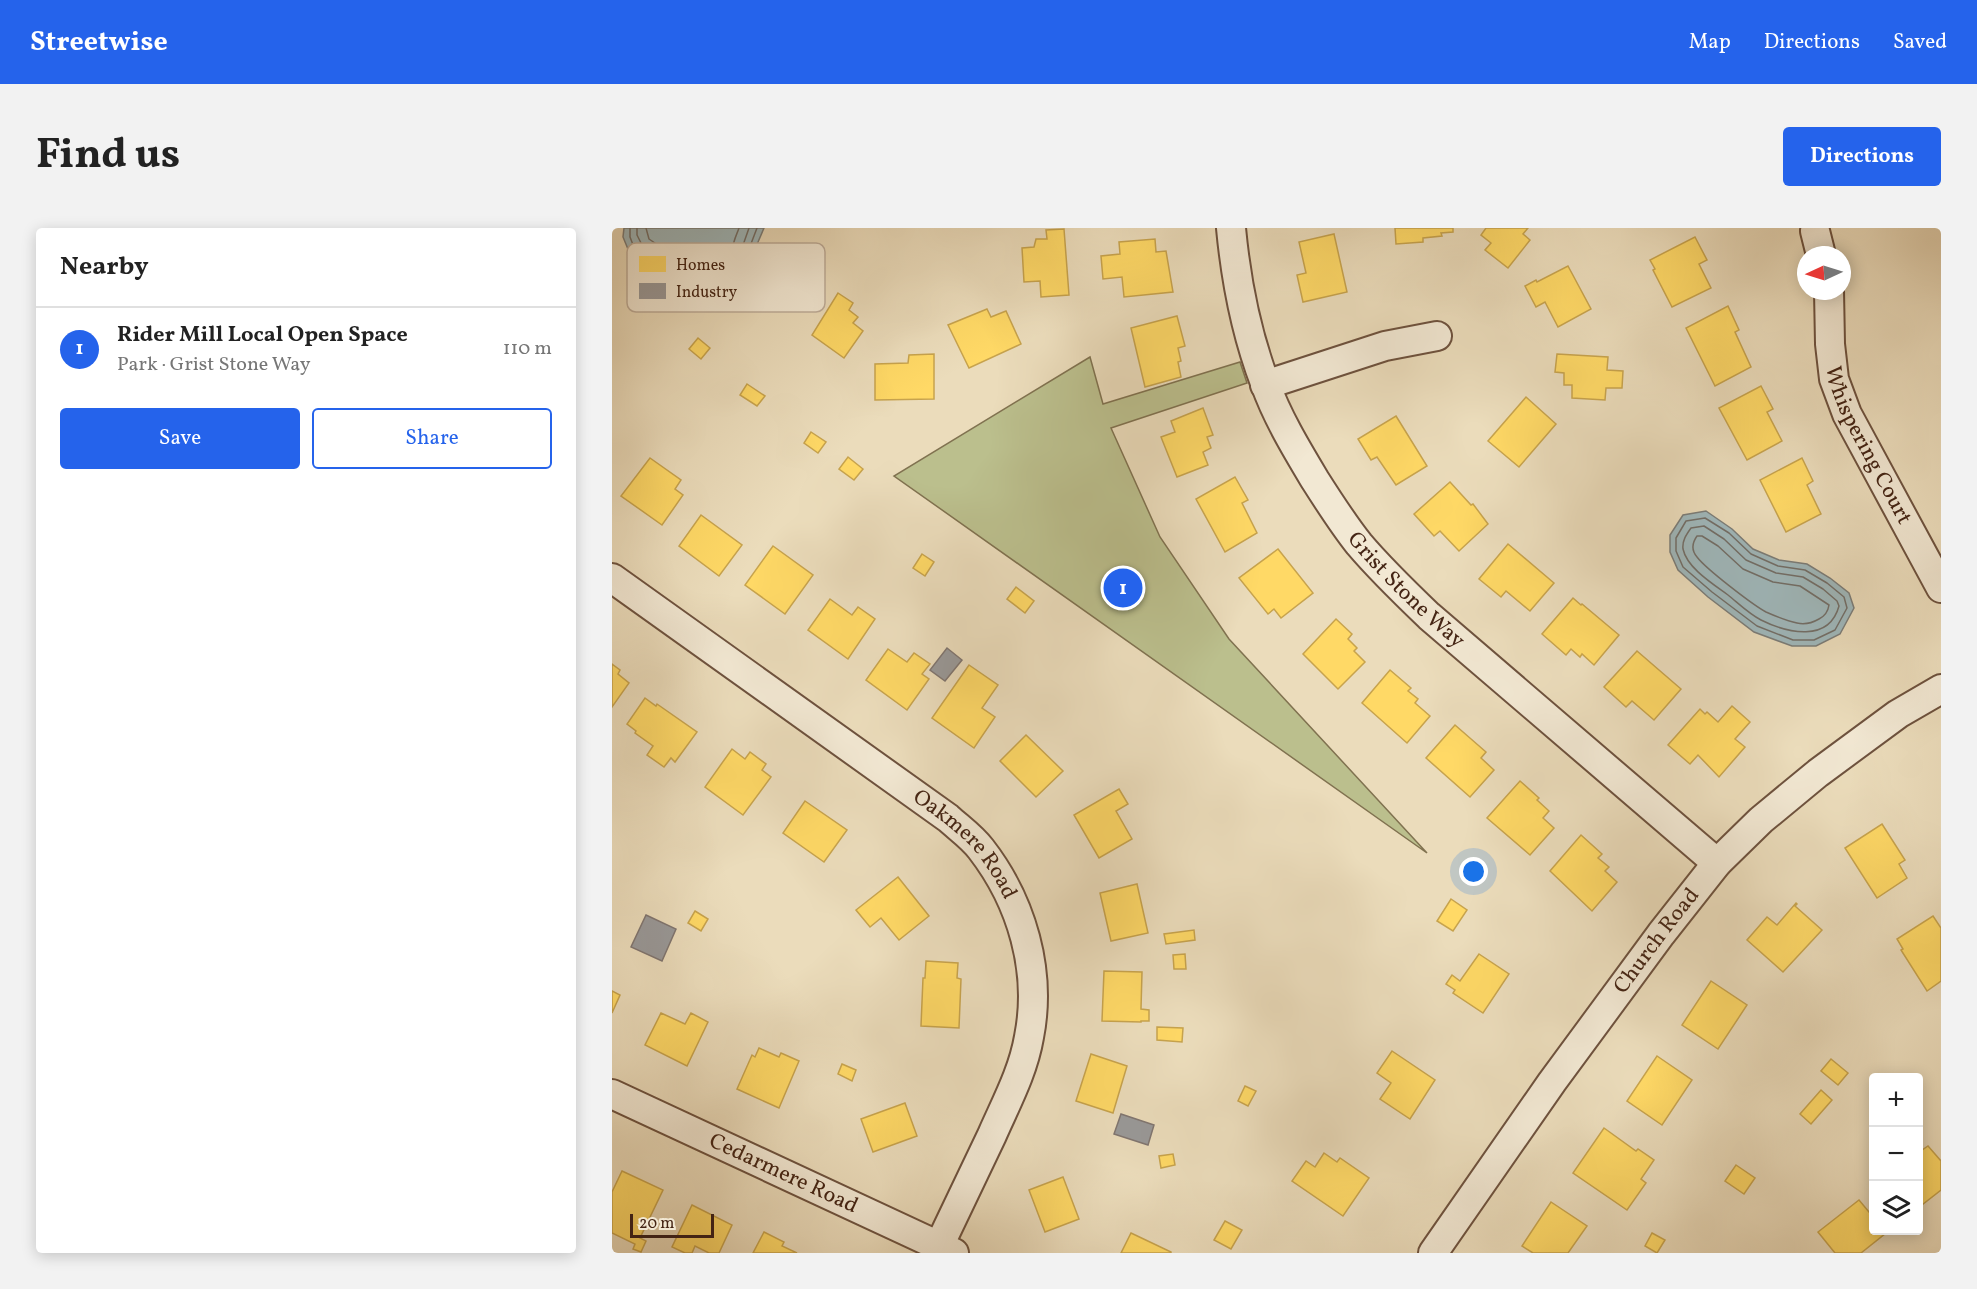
<!DOCTYPE html>
<meta charset="utf-8">
<style>
:root{--surface:#fff;--page:#f2f2f2;--text:#222;--muted:#767676;--line:#e0e0e0;--accent:#2563eb}
body{margin:0;font-family:Vollkorn,serif;background:var(--page);color:var(--text)}
.controls{position:absolute;right:18px;bottom:18px;display:grid;overflow:hidden;border-radius:6px;box-shadow:0 3px 15px #0003}
.controls button{width:54px;height:54px;display:grid;place-items:center;padding:0;border:0;border-bottom:2px solid var(--line);background:var(--surface);color:var(--text);font:30px sans-serif}
.compass{position:absolute;left:1185px;top:18px;width:54px;height:54px;border-radius:50%;background:var(--surface);box-shadow:0 3px 15px #0003;rotate:266deg}
.scale{position:absolute;left:18px;bottom:15px;width:84px;box-sizing:border-box;padding-left:6px;border:3px solid #442414;border-top:0;font-size:16px;line-height:21px;white-space:nowrap;color:#442414;-webkit-text-stroke:4px #f2e8d3;paint-order:stroke}
.you{position:absolute;left:862px;top:644px;width:21px;height:21px;margin:-15px;border:4px solid #fff;border-radius:50%;background:#1a73e8;box-shadow:0 0 0 9px #1a73e833}
.badge{display:grid;place-items:center;width:39px;height:39px;border-radius:50%;background:var(--accent);color:#fff;font-size:20px;font-weight:700}
.pin{position:absolute;translate:-50% -50%;border:3px solid #fff;box-shadow:0 2px 6px #0006}
.list{margin:0;padding:0;list-style:none}
h2{display:flex;justify-content:space-between;align-items:center;height:78px;margin:0;padding:0 24px;font-size:26px}
h2 small{font-size:20px;font-weight:400;color:var(--muted)}
.list li{display:grid;grid-template-columns:39px 1fr auto;gap:18px;align-items:center;box-sizing:border-box;height:84px;padding:0 24px;border-top:2px solid var(--line)}
.list b{display:block;font-size:22px;white-space:nowrap}
.list p{margin:0;font-size:20px;white-space:nowrap;color:var(--muted)}
.list em{font-size:20px;font-style:normal;color:var(--muted)}
.actions{display:flex;gap:12px;padding:18px 24px}
.actions a{flex:1;padding:14px 0;border:2px solid var(--accent);border-radius:6px;text-align:center;font-size:21px;color:var(--accent)}
.actions .main{background:var(--accent);color:#fff}
.icon{flex:none;width:33px;height:33px;fill:none;stroke:currentColor;stroke-width:2;stroke-linecap:round;stroke-linejoin:round}
.map{position:relative;flex:none;width:1329px;height:1025px;overflow:hidden;border-radius:6px}
header{display:flex;align-items:center;gap:36px;box-sizing:border-box;height:84px;padding:0 30px;background:var(--accent);color:#fff}
header strong{font-size:28px}
nav{display:flex;gap:33px;margin-inline-start:auto;font-size:21px}
.intro{display:flex;align-items:center;justify-content:space-between;box-sizing:border-box;height:144px;padding:0 36px}
h1{margin:0;font-size:42px}
.button{padding:15px 27px;border-radius:6px;background:var(--accent);color:#fff;font-size:21px;font-weight:700}
main{display:flex;gap:36px;padding:0 36px}
aside{flex:1;background:var(--surface);border-radius:6px;box-shadow:0 3px 15px #0003}
.map>svg:first-child{display:block}
.green{fill:#bbbf8d;stroke:#807250;stroke-width:1.5}
.water{fill:#9fb8bc;stroke:#7b7d79;stroke-width:1.5}
.homes{fill:#ffd966;stroke:#c7a34d;stroke-width:1.5}
.industry{fill:#999;stroke:#807671;stroke-width:1.5}
.lines{fill:none;stroke-linecap:round;stroke-linejoin:round}
.shore{stroke:#726e68;stroke-width:1.5}
.street-casing{stroke:#6e523e;stroke-width:32}
.street{stroke:#f2e8d3;stroke-width:28}
.labels{text-anchor:middle;dominant-baseline:central;stroke-width:6;stroke-linejoin:round;paint-order:stroke}
.street-label{font-size:22px;fill:#442414;stroke:#f2e8d3}
.key{fill:#f2e8d3;stroke:#bead9a;stroke-width:1.5}
.key-label{font-size:16px;fill:#442414}
</style>
<header>
<strong>Streetwise</strong>
<nav><a>Map</a><a>Directions</a><a>Saved</a></nav>
</header>
<div class="intro"><h1>Find us</h1><a class="button">Directions</a></div>
<main>
<aside>
<h2>Nearby<small></small></h2>
<ul class="list">
<li><span class="badge">1</span><div><b>Rider Mill Local Open Space</b><p>Park · Grist Stone Way</p></div><em>110 m</em></li>
</ul>
<div class="actions"><a class="main">Save</a><a>Share</a></div>
</aside>
<div class="map">
<svg width="1329" height="1025" viewBox="0 0 1329 1025">
<rect width="100%" height="100%" fill="#ebdcbb"/>
<filter id="stains"><feTurbulence type="fractalNoise" baseFrequency=".00333" numOctaves="4"/><feColorMatrix values="0 0 0 0 .2 0 0 0 0 .09 0 0 0 0 .02 0 0 0 .5 -.17"/></filter>
<radialGradient id="worn" r=".72"><stop offset=".6" stop-color="#630" stop-opacity="0"/><stop offset="1" stop-color="#630" stop-opacity=".3"/></radialGradient>
<!-- green -->
<path class="green" d="M 478,129 L 491,176 L 628,134 L 635,155 L 499,200 L 548,309 L 617,411 L 815,625 L 282,248 Z"/>
<!-- water -->
<g class="water">
<path d="M 12,0 L 152,0 L 143,21 L 146,43 L 128,70 L 110,82 L 83,70 L 18,26 L 11,9 Z"/>
<path d="M 1094,283 L 1120,301 L 1141,321 L 1167,332 L 1195,336 L 1218,350 L 1237,365 L 1242,380 L 1228,406 L 1204,418 L 1180,418 L 1142,404 L 1096,369 L 1066,342 L 1058,324 L 1058,307 L 1071,287 Z"/>
</g>
<!-- homes -->
<g class="homes">
<path d="M 783,0 L 841,0 L 841,4 L 829,5 L 830,8 L 811,10 L 811,14 L 784,16 Z"/>
<path d="M 874,0 L 916,0 L 911,6 L 918,12 L 896,40 L 873,22 L 879,15 L 869,7 Z"/>
<path d="M 452,1 L 457,67 L 429,69 L 428,53 L 412,54 L 410,20 L 422,19 L 424,11 L 435,11 L 434,2 Z"/>
<path d="M 722,6 L 735,64 L 691,74 L 685,47 L 694,45 L 687,14 Z"/>
<path d="M 1083,9 L 1095,32 L 1087,36 L 1099,60 L 1060,79 L 1041,42 L 1043,41 L 1038,32 Z"/>
<path d="M 543,11 L 544,24 L 554,23 L 561,64 L 512,69 L 510,49 L 491,51 L 489,28 L 508,26 L 507,14 Z"/>
<path d="M 956,38 L 979,81 L 946,99 L 933,74 L 924,79 L 913,58 L 924,52 L 925,54 Z"/>
<path d="M 226,65 L 241,75 L 237,82 L 246,89 L 241,95 L 251,103 L 232,130 L 200,107 Z"/>
<path d="M 1116,78 L 1127,102 L 1123,104 L 1139,139 L 1103,158 L 1074,100 Z"/>
<path d="M 375,81 L 379,89 L 394,83 L 409,116 L 357,140 L 336,97 Z"/>
<path d="M 565,88 L 573,118 L 566,120 L 569,133 L 566,134 L 569,149 L 533,159 L 519,100 Z"/>
<path d="M 86,110 L 98,120 L 89,131 L 77,121 Z"/>
<path d="M 322,126 L 322,171 L 263,172 L 263,136 L 296,135 L 297,127 Z"/>
<path d="M 945,126 L 996,129 L 995,142 L 1011,143 L 1010,160 L 994,160 L 993,172 L 960,170 L 960,157 L 952,157 L 952,145 L 943,144 Z"/>
<path d="M 135,156 L 153,168 L 145,178 L 128,167 Z"/>
<path d="M 1149,158 L 1161,181 L 1155,184 L 1170,213 L 1135,232 L 1107,180 Z"/>
<path d="M 914,169 L 944,196 L 907,239 L 876,213 Z"/>
<path d="M 591,180 L 601,207 L 595,209 L 599,220 L 591,224 L 596,237 L 565,249 L 549,209 L 563,204 L 559,193 Z"/>
<path d="M 784,188 L 815,238 L 784,257 L 765,229 L 759,232 L 746,211 Z"/>
<path d="M 199,204 L 214,214 L 206,225 L 192,215 Z"/>
<path d="M 236,229 L 251,241 L 242,252 L 227,241 Z"/>
<path d="M 38,230 L 69,252 L 63,261 L 71,267 L 50,297 L 9,268 Z"/>
<path d="M 1190,230 L 1201,253 L 1195,257 L 1209,286 L 1174,304 L 1148,252 Z"/>
<path d="M 623,249 L 636,272 L 630,275 L 645,305 L 613,324 L 584,271 Z"/>
<path d="M 838,254 L 859,277 L 861,276 L 876,296 L 847,323 L 828,303 L 822,308 L 802,286 Z"/>
<path d="M 89,287 L 130,317 L 107,348 L 67,318 Z"/>
<path d="M 896,316 L 942,355 L 918,383 L 894,363 L 889,369 L 867,351 Z"/>
<path d="M 161,318 L 201,347 L 173,386 L 133,357 Z"/>
<path d="M 666,321 L 701,365 L 669,390 L 662,381 L 656,386 L 627,350 Z"/>
<path d="M 310,326 L 322,334 L 313,348 L 301,340 Z"/>
<path d="M 404,359 L 422,373 L 413,385 L 395,371 Z"/>
<path d="M 961,370 L 969,377 L 970,376 L 1007,407 L 982,437 L 970,426 L 968,429 L 959,421 L 954,427 L 930,406 Z"/>
<path d="M 218,371 L 240,387 L 246,379 L 263,391 L 236,431 L 196,402 Z"/>
<path d="M 724,391 L 740,406 L 736,411 L 745,420 L 742,423 L 753,434 L 726,461 L 691,426 Z"/>
<path d="M 276,421 L 295,434 L 302,425 L 318,436 L 310,446 L 317,451 L 295,482 L 254,452 Z"/>
<path d="M 1025,423 L 1069,461 L 1042,492 L 1020,473 L 1014,479 L 992,459 Z"/>
<path d="M 0,436 L 8,442 L 6,446 L 17,455 L 0,479 Z"/>
<path d="M 357,437 L 386,457 L 370,480 L 383,489 L 362,520 L 320,490 Z"/>
<path d="M 778,442 L 799,460 L 796,463 L 806,471 L 803,475 L 818,488 L 795,515 L 750,475 Z"/>
<path d="M 33,470 L 44,478 L 45,476 L 85,504 L 63,534 L 59,530 L 52,539 L 35,527 L 41,518 L 23,505 L 24,503 L 15,496 Z"/>
<path d="M 1120,478 L 1138,494 L 1123,511 L 1133,519 L 1107,549 L 1086,527 L 1078,536 L 1056,517 L 1088,481 L 1093,486 L 1095,484 L 1106,494 Z"/>
<path d="M 843,497 L 874,524 L 869,530 L 882,542 L 858,569 L 814,530 Z"/>
<path d="M 414,507 L 451,543 L 424,569 L 388,533 Z"/>
<path d="M 120,521 L 133,531 L 138,524 L 154,536 L 150,542 L 159,549 L 131,587 L 93,559 Z"/>
<path d="M 908,553 L 927,570 L 925,572 L 937,583 L 931,590 L 942,600 L 918,627 L 875,590 Z"/>
<path d="M 507,561 L 516,576 L 504,583 L 520,611 L 487,630 L 462,587 Z"/>
<path d="M 193,573 L 235,602 L 212,634 L 171,605 Z"/>
<path d="M 1270,596 L 1293,632 L 1287,636 L 1295,650 L 1265,670 L 1233,620 Z"/>
<path d="M 969,607 L 990,626 L 986,630 L 997,639 L 993,643 L 1005,654 L 980,683 L 938,643 Z"/>
<path d="M 286,649 L 317,688 L 287,712 L 269,690 L 258,699 L 244,682 Z"/>
<path d="M 525,656 L 536,705 L 499,713 L 488,665 Z"/>
<path d="M 839,671 L 855,682 L 841,703 L 825,693 Z"/>
<path d="M 1184,675 L 1185,676 L 1183,678 L 1210,702 L 1171,744 L 1135,712 L 1155,689 L 1165,697 Z"/>
<path d="M 83,683 L 96,691 L 89,703 L 76,695 Z"/>
<path d="M 1321,688 L 1329,700 L 1329,753 L 1315,763 L 1289,722 L 1291,721 L 1285,711 Z"/>
<path d="M 582,702 L 583,712 L 554,716 L 552,706 Z"/>
<path d="M 573,726 L 574,741 L 562,741 L 561,727 Z"/>
<path d="M 867,726 L 897,746 L 871,785 L 841,765 L 843,762 L 834,756 L 840,747 L 848,753 Z"/>
<path d="M 314,733 L 346,735 L 345,750 L 349,751 L 347,800 L 309,798 L 311,750 L 313,750 Z"/>
<path d="M 492,743 L 530,744 L 529,781 L 537,782 L 537,793 L 529,793 L 529,794 L 490,793 Z"/>
<path d="M 1099,753 L 1135,777 L 1106,821 L 1070,797 Z"/>
<path d="M 0,763 L 8,767 L 0,785 Z"/>
<path d="M 49,785 L 73,796 L 79,785 L 96,794 L 75,838 L 33,817 Z"/>
<path d="M 545,799 L 571,800 L 570,814 L 545,812 Z"/>
<path d="M 147,820 L 167,829 L 169,825 L 187,833 L 167,880 L 125,861 L 140,827 L 143,829 Z"/>
<path d="M 780,823 L 823,852 L 798,891 L 768,871 L 779,855 L 765,845 Z"/>
<path d="M 479,826 L 515,838 L 501,885 L 464,873 Z"/>
<path d="M 1045,828 L 1080,852 L 1050,897 L 1015,873 Z"/>
<path d="M 1219,831 L 1236,845 L 1226,857 L 1209,843 Z"/>
<path d="M 230,836 L 244,842 L 240,853 L 226,846 Z"/>
<path d="M 633,858 L 644,863 L 636,878 L 626,873 Z"/>
<path d="M 1209,862 L 1220,872 L 1199,896 L 1188,886 Z"/>
<path d="M 293,875 L 305,908 L 261,924 L 249,891 Z"/>
<path d="M 992,900 L 1024,923 L 1026,921 L 1042,932 L 1029,951 L 1034,955 L 1015,982 L 961,945 Z"/>
<path d="M 1316,918 L 1329,933 L 1329,962 L 1306,980 L 1306,925 Z"/>
<path d="M 712,925 L 725,934 L 728,930 L 757,950 L 731,988 L 680,953 L 694,933 L 703,939 Z"/>
<path d="M 561,926 L 563,937 L 549,940 L 547,928 Z"/>
<path d="M 1124,937 L 1143,950 L 1132,966 L 1113,953 Z"/>
<path d="M 10,943 L 51,962 L 28,1010 L 34,1013 L 29,1024 L 21,1021 L 23,1016 L 0,1005 L 0,964 Z"/>
<path d="M 451,949 L 467,991 L 433,1004 L 417,962 Z"/>
<path d="M 1247,972 L 1262,990 L 1262,1002 L 1272,1002 L 1274,1005 L 1249,1025 L 1223,1025 L 1206,1004 Z"/>
<path d="M 939,974 L 975,998 L 956,1025 L 921,1025 L 910,1018 Z"/>
<path d="M 80,977 L 120,997 L 107,1025 L 97,1025 L 83,1018 L 80,1025 L 73,1025 L 60,1019 Z"/>
<path d="M 613,993 L 630,1002 L 619,1021 L 602,1012 Z"/>
<path d="M 152,1004 L 172,1014 L 170,1018 L 185,1025 L 141,1025 Z"/>
<path d="M 519,1005 L 559,1024 L 559,1025 L 509,1025 Z"/>
<path d="M 1040,1005 L 1053,1012 L 1045,1025 L 1033,1018 Z"/>
</g>
<!-- industry -->
<g class="industry">
<path d="M 335,420 L 350,432 L 333,453 L 318,442 Z"/>
<path d="M 34,687 L 64,701 L 50,733 L 19,719 Z"/>
<path d="M 509,886 L 542,897 L 536,917 L 502,906 Z"/>
</g>
<g class="lines">
<!-- shore -->
<g class="shore">
<path d="M 18,0 L 18,9 L 23,22 L 86,65 L 109,75 L 123,66 L 139,42 L 137,21 L 145,0"/>
<path d="M 25,0 L 25,7 L 30,17 L 90,58 L 109,66 L 118,60 L 131,40 L 130,20 L 137,0"/>
<path d="M 34,0 L 37,11 L 94,50 L 108,56 C 125,45 120,36 121,20 C 121,13 125,6 127,0"/>
<path d="M 1093,290 L 1117,305 L 1139,326 L 1166,338 L 1193,342 L 1215,355 L 1232,369 L 1235,380 L 1223,402 L 1202,412 L 1181,412 L 1145,398 L 1100,364 L 1071,339 L 1064,323 L 1064,310 L 1074,293 Z"/>
<path d="M 1092,298 L 1112,311 L 1134,332 L 1164,345 L 1191,349 L 1211,361 L 1225,373 L 1227,378 C 1217,415 1175,405 1149,392 C 1137,386 1126,375 1116,367 C 1101,356 1075,340 1071,321 C 1070,313 1074,307 1079,300 Z"/>
<path d="M 1090,308 L 1106,318 L 1131,341 L 1161,354 L 1188,358 L 1217,377 C 1216,384 1213,388 1207,391 C 1200,395 1193,397 1185,395 C 1175,393 1163,388 1154,384 C 1141,377 1094,341 1085,329 C 1079,322 1080,315 1085,308 Z"/>
</g>
<!-- street casing -->
<g class="street-casing">
<g id="street">
<path id="s1" d="M 619,0 C 624,53 634,105 653,155 C 665,189 685,222 703,252 C 717,274 731,296 747,316 C 769,342 793,365 817,388 L 1105,635"/>
<path d="M 1203,3 L 1209,27"/>
<path id="s2" d="M 1217,63 L 1218,116 L 1222,151 L 1235,186 L 1329,360"/>
<path d="M 653,157 L 773,118 L 825,108"/>
<path id="s3" d="M 0,350 L 336,590 C 347,600 360,609 369,621 C 410,674 430,743 417,809 C 411,844 394,875 380,907 C 362,944 345,981 327,1018"/>
<path id="s4" d="M 0,866 L 342,1025"/>
<path id="s5" d="M 821,1025 L 940,854 L 1049,706 L 1105,635 L 1149,592 L 1206,545 L 1286,486 L 1329,461"/>
</g>
</g>
<!-- street -->
<use href="#street" class="street"/>
</g>
<g class="labels">
<!-- street labels -->
<g class="street-label">
<text stroke="none"><textPath href="#s2" startOffset="162">Whispering Court</textPath></text>
<text stroke="none"><textPath href="#s1" startOffset="412">Grist Stone Way</textPath></text>
<text stroke="none"><textPath href="#s3" startOffset="444">Oakmere Road</textPath></text>
<text stroke="none"><textPath href="#s5" startOffset="384">Church Road</textPath></text>
<text stroke="none"><textPath href="#s4" startOffset="189">Cedarmere Road</textPath></text>
</g>
</g>
<!-- legend -->
<rect x="15" y="15" width="198" height="69" rx="9" class="key"/>
<rect x="27" y="28" width="27" height="16" fill="#ffd966"/>
<rect x="27" y="55" width="27" height="16" fill="#999"/>
<g class="key-label">
<text x="64" y="42">Homes</text>
<text x="64" y="69">Industry</text>
</g>
<rect width="100%" height="100%" filter="url(#stains)"/>
<rect width="100%" height="100%" fill="url(#worn)"/>
</svg>
<div class="controls">
<button>+</button>
<button>−</button>
<button><svg class="icon" aria-label="layers" viewBox="0 0 24 24"><path d="M12 4l9 5-9 5-9-5zM3 14l9 5 9-5"/></svg></button>
</div>
<svg class="compass" viewBox="-18 -18 36 36"><path d="M0-13l5 13h-10z" fill="#e53935"/><path d="M0 13l5-13h-10z" fill="#767676"/></svg>
<div class="scale">20 m</div>
<div class="you"></div>
<div class="pin badge" style="left:511px;top:360px">1</div>
</div>
</main>
